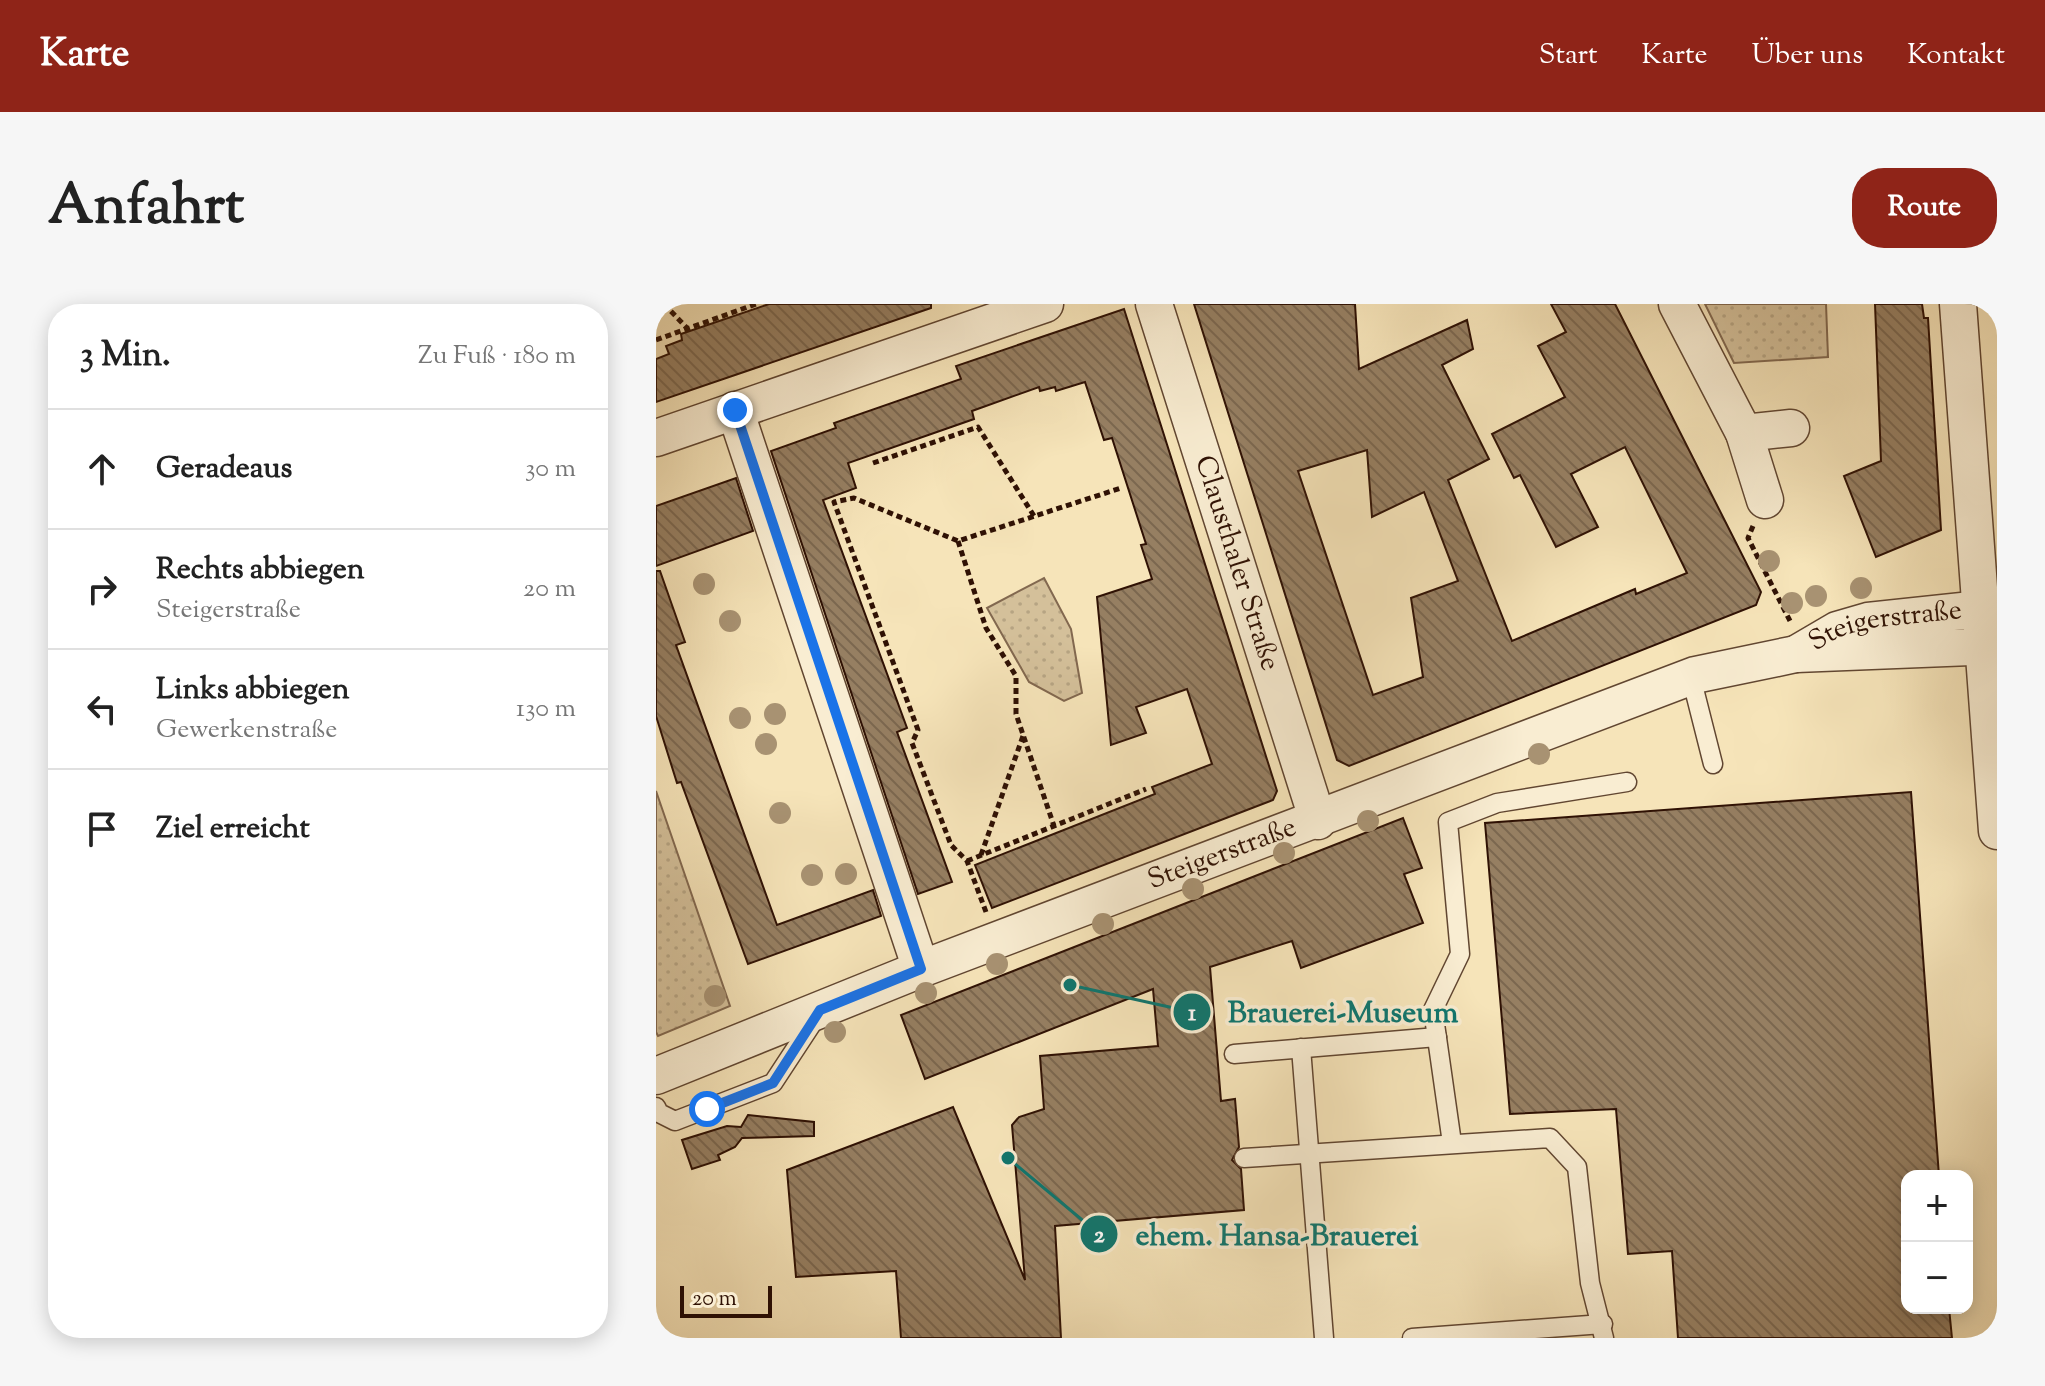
<!DOCTYPE html>
<html lang="de">
<meta charset="utf-8">
<style>
:root{--surface:#fff;--page:#f6f6f6;--text:#222;--muted:#767676;--line:#e0e0e0;--accent:#8f2418}
body{margin:0;font-family:"Sorts Mill Goudy",serif;background:var(--page);color:var(--text)}
.controls{position:absolute;right:24px;bottom:24px;display:grid;overflow:hidden;border-radius:16px;box-shadow:0 4px 20px #0003}
.controls button{width:72px;height:72px;display:grid;place-items:center;padding:0;border:0;border-bottom:2px solid var(--line);background:var(--surface);color:var(--text);font:40px sans-serif}
.scale{position:absolute;left:24px;bottom:20px;width:92px;box-sizing:border-box;padding-left:8px;border:4px solid #2f1104;border-top:0;font-size:22px;line-height:28px;white-space:nowrap;color:#2f1104;-webkit-text-stroke:6px #f9edd2;paint-order:stroke}
.stop{position:absolute;width:24px;height:24px;margin:-18px;border:6px solid #1a73e8;border-radius:50%;background:#fff}
.stop.end{background:#1a73e8;border-color:#fff;box-shadow:0 2px 8px #0008}
.list{margin:0;padding:0;list-style:none}
h2{display:flex;justify-content:space-between;align-items:center;height:104px;margin:0;padding:0 32px;font-size:34px}
h2 small{font-size:26px;font-weight:400;color:var(--muted)}
.list li{display:grid;grid-template-columns:52px 1fr auto;gap:24px;align-items:center;box-sizing:border-box;height:120px;padding:0 32px;border-top:2px solid var(--line)}
.list b{display:block;font-size:30px;white-space:nowrap}
.list p{margin:0;font-size:26px;white-space:nowrap;color:var(--muted)}
.list em{font-size:26px;font-style:normal;color:var(--muted)}
.icon{flex:none;width:44px;height:44px;fill:none;stroke:currentColor;stroke-width:2;stroke-linecap:round;stroke-linejoin:round}
.map{position:relative;flex:none;width:1341px;height:1034px;overflow:hidden;border-radius:32px}
header{display:flex;align-items:center;gap:48px;box-sizing:border-box;height:112px;padding:0 40px;background:var(--accent);color:#fff}
header strong{font-size:38px}
nav{display:flex;gap:44px;margin-inline-start:auto;font-size:28px}
.intro{display:flex;align-items:center;justify-content:space-between;box-sizing:border-box;height:192px;padding:0 48px}
h1{margin:0;font-size:56px}
.button{padding:20px 36px;border-radius:32px;background:var(--accent);color:#fff;font-size:28px;font-weight:700}
main{display:flex;gap:48px;padding:0 48px}
aside{flex:1;background:var(--surface);border-radius:32px;box-shadow:0 4px 20px #0003}
.map>svg:first-child{display:block}
.grass{fill:url(#grass-dots);stroke:#82684f;stroke-width:2}
.building{fill:url(#building-back-hatch);stroke:#2f1104;stroke-width:2;fill-rule:evenodd}
.lines{fill:none;stroke-linecap:round;stroke-linejoin:round}
.lane-casing{stroke:#614631;stroke-width:21}
.street-casing{stroke:#614631;stroke-width:39}
.path{stroke:#2f1104;stroke-width:5;stroke-dasharray:6 4;stroke-linecap:butt}
.lane{stroke:#f9edd2;stroke-width:18}
.street{stroke:#f9edd2;stroke-width:36}
.tree{fill:#a89272}
.route{stroke:#1a73e8;stroke-width:10}
.labels{text-anchor:middle;dominant-baseline:central;stroke-width:7;stroke-linejoin:round;paint-order:stroke}
.street-label{font-size:28px;fill:#2f1104;stroke:#f9edd2}
.leader{fill:none;stroke:#0f766e;stroke-width:3}
.callout-dot{fill:#0f766e;stroke:#f9edd2;stroke-width:3}
.mark-label{font-size:24px;text-anchor:middle;font-weight:bold;fill:#fff}
.callout-label{font-size:30px;text-anchor:middle;font-weight:bold;fill:#0f766e;stroke:#f9edd2;stroke-width:7;stroke-linejoin:round;paint-order:stroke}
</style>
<header>
<strong>Karte</strong>
<nav><a>Start</a><a>Karte</a><a>Über uns</a><a>Kontakt</a></nav>
</header>
<div class="intro"><h1>Anfahrt</h1><a class="button">Route</a></div>
<main>
<aside>
<h2>3 Min.<small>Zu Fuß · 180 m</small></h2>
<ul class="list">
<li><svg class="icon" aria-label="ahead" viewBox="0 0 24 24"><path d="M12 20V5M6 11l6-6 6 6"/></svg><div><b>Geradeaus</b></div><em>30 m</em></li>
<li><svg class="icon" aria-label="right" viewBox="0 0 24 24"><path d="M7 20v-9h11M14 6l5 5-5 5"/></svg><div><b>Rechts abbiegen</b><p>Steigerstraße</p></div><em>20 m</em></li>
<li><svg class="icon" aria-label="left" viewBox="0 0 24 24"><path d="M17 20v-9H6M10 6l-5 5 5 5"/></svg><div><b>Links abbiegen</b><p>Gewerkenstraße</p></div><em>130 m</em></li>
<li><svg class="icon" aria-label="arrive" viewBox="0 0 24 24"><path d="M6 21V4h12l-3 4 3 4H6"/></svg><div><b>Ziel erreicht</b></div></li>
</ul>
</aside>
<div class="map">
<svg width="1341" height="1034" viewBox="0 0 1341 1034">
<defs>
<pattern id="grass-dots" width="8" height="8" patternUnits="userSpaceOnUse" patternTransform="scale(2)"><rect width="8" height="8" fill="#d4c09a"/><path d="M2 2h.1M6 6h.1" fill="none" stroke="#b6a483" stroke-width="1.8" stroke-linecap="round"/></pattern>
<pattern id="building-back-hatch" width="6" height="6" patternUnits="userSpaceOnUse" patternTransform="scale(2)"><rect width="6" height="6" fill="#967f62"/><path d="M-1 5l2 2M0 0l6 6M5-1l2 2" fill="none" stroke="#7b674f"/></pattern>
</defs>
<rect width="100%" height="100%" fill="#f6e4b9"/>
<filter id="stains"><feTurbulence type="fractalNoise" baseFrequency=".0025" numOctaves="4"/><feColorMatrix values="0 0 0 0 .2 0 0 0 0 .09 0 0 0 0 .02 0 0 0 .5 -.17"/></filter>
<radialGradient id="worn" r=".72"><stop offset=".6" stop-color="#630" stop-opacity="0"/><stop offset="1" stop-color="#630" stop-opacity=".3"/></radialGradient>
<!-- grass -->
<g class="grass">
<path d="M 1049,0 L 1170,0 L 1172,53 L 1078,59 Z"/>
<path d="M 388,274 L 415,325 L 426,389 L 408,397 L 373,378 L 331,304 Z"/>
<path d="M 0,487 L 74,702 L 2,732 L 0,728 Z"/>
</g>
<!-- building -->
<g class="building">
<path d="M 113,0 L 275,0 L 275,4 L 0,98 L 0,55 L 13,50 L 10,42 L 26,36 L 25,30 Z"/>
<path d="M 538,0 L 699,0 L 703,65 L 811,16 L 817,45 L 786,61 L 833,155 L 792,176 L 856,337 L 979,285 L 980,290 L 1031,269 L 969,143 L 915,170 L 942,223 L 900,243 L 864,171 L 858,174 L 836,130 L 909,93 L 882,42 L 910,28 L 895,0 L 959,0 L 1105,288 L 1100,301 L 693,462 L 681,456 ZM 711,146 L 716,213 L 768,188 L 802,277 L 755,294 L 767,373 L 717,391 L 642,167 Z"/>
<path d="M 1219,0 L 1266,0 L 1268,14 L 1272,14 L 1285,226 L 1220,253 L 1188,172 L 1225,157 Z"/>
<path d="M 468,5 L 621,487 L 617,496 L 336,604 L 319,561 L 499,490 L 496,483 L 556,460 L 531,385 L 480,403 L 490,429 L 455,441 L 441,293 L 496,275 L 485,241 L 490,240 L 456,134 L 448,136 L 429,78 L 400,87 L 399,83 L 384,87 L 383,83 L 316,107 L 318,115 L 192,159 L 200,184 L 167,196 L 251,424 L 241,428 L 296,578 L 262,590 L 115,147 L 180,124 L 178,119 L 305,75 L 300,62 Z"/>
<path d="M 80,174 L 97,227 L 0,262 L 0,202 Z"/>
<path d="M 0,267 L 4,267 L 29,338 L 20,341 L 121,621 L 217,586 L 225,612 L 92,660 L 25,478 L 21,479 L 0,412 Z"/>
<path d="M 1255,488 L 1283,872 L 1251,872 L 1251,1004 L 1293,1004 L 1296,1034 L 1022,1034 L 1016,947 L 972,950 L 960,805 L 854,810 L 829,519 Z"/>
<path d="M 747,514 L 766,564 L 748,570 L 767,619 L 645,664 L 636,637 L 554,663 L 565,797 L 579,795 L 583,843 L 576,856 L 585,865 L 588,906 L 399,922 L 405,1034 L 245,1034 L 240,967 L 140,973 L 131,866 L 297,803 L 369,976 L 356,821 L 363,813 L 388,805 L 384,752 L 502,742 L 497,685 L 269,775 L 245,711 Z"/>
<path d="M 92,811 L 158,818 L 158,832 L 86,834 L 79,843 L 62,851 L 64,856 L 36,865 L 26,836 L 71,822 L 85,823 Z"/>
</g>
<g class="lines">
<!-- lane casing -->
<g class="lane-casing">
<g id="lane">
<path d="M 1035,373 L 1057,460"/>
<path d="M 645,744 L 668,1034"/>
<path d="M 578,750 L 781,733"/>
<path d="M 0,803 L 3,809 L 19,817 L 117,779 L 161,712"/>
<path d="M 796,839 L 777,706 L 804,650 L 792,518 L 841,499 L 971,478"/>
<path d="M 588,854 L 894,834 L 921,863 L 934,979 L 948,1034"/>
<path d="M 756,1034 L 947,1020"/>
</g>
</g>
<!-- street casing -->
<g class="street-casing">
<g id="street">
<path id="s1" d="M 498,0 L 662,517"/>
<path d="M 1021,0 L 1088,129 L 1109,196"/>
<path d="M 1302,0 L 1341,527"/>
<path d="M 79,106 L 265,665"/>
<path d="M 1088,129 L 1135,124"/>
<path d="M 0,134 L 389,0"/>
<path id="s2" d="M 1140,350 L 1181,326 L 1212,317 L 1325,305"/>
<path id="s3" d="M 0,772 L 265,665 L 1039,371 L 1140,350 L 1341,342"/>
</g>
</g>
<!-- path -->
<g class="path">
<path d="M 8,0 L 31,24"/>
<path d="M 0,36 L 100,0"/>
<path d="M 217,159 L 322,123 L 378,212"/>
<path d="M 1097,222 L 1092,234 L 1134,317"/>
<path d="M 302,237 L 330,324 L 360,372 L 360,410 L 398,522"/>
<path d="M 325,551 L 367,432"/>
<path d="M 311,557 L 490,485"/>
<path d="M 330,608 L 311,557 L 295,541 L 256,439 L 262,426 L 178,198 L 198,194 L 302,237 L 465,184"/>
</g>
<!-- lane -->
<use href="#lane" class="lane"/>
<!-- street -->
<use href="#street" class="street"/>
</g>
<!-- trees -->
<g class="tree">
<circle cx="1113" cy="257" r="11"/>
<circle cx="48" cy="280" r="11"/>
<circle cx="1205" cy="284" r="11"/>
<circle cx="1160" cy="292" r="11"/>
<circle cx="1136" cy="299" r="11"/>
<circle cx="74" cy="317" r="11"/>
<circle cx="119" cy="410" r="11"/>
<circle cx="84" cy="414" r="11"/>
<circle cx="110" cy="440" r="11"/>
<circle cx="883" cy="450" r="11"/>
<circle cx="124" cy="509" r="11"/>
<circle cx="712" cy="517" r="11"/>
<circle cx="628" cy="549" r="11"/>
<circle cx="190" cy="570" r="11"/>
<circle cx="156" cy="571" r="11"/>
<circle cx="537" cy="585" r="11"/>
<circle cx="447" cy="620" r="11"/>
<circle cx="341" cy="660" r="11"/>
<circle cx="270" cy="689" r="11"/>
<circle cx="59" cy="692" r="11"/>
<circle cx="179" cy="728" r="11"/>
</g>
<g class="lines">
<!-- route -->
<path class="route" d="M 51,805 L 117,779 L 164,706 L 265,665 L 79,106"/>
</g>
<g class="labels">
<!-- street labels -->
<g class="street-label">
<text stroke="none"><textPath href="#s1" startOffset="272">Clausthaler Straße</textPath></text>
<text stroke="none"><textPath href="#s2" startOffset="96">Steigerstraße</textPath></text>
<text stroke="none"><textPath href="#s3" startOffset="608">Steigerstraße</textPath></text>
</g>
</g>
<!-- callouts -->
<path class="leader" d="M414 681L536 708M352 854L443 930"/>
<g class="callout-dot">
<circle cx="414" cy="681" r="8"/>
<circle cx="352" cy="854" r="8"/>
<circle cx="536" cy="708" r="20"/>
<circle cx="443" cy="930" r="20"/>
</g>
<g class="mark-label">
<text x="536" y="716">1</text>
<text x="443" y="938">2</text>
</g>
<g class="callout-label">
<text x="687" y="718">Brauerei-Museum</text>
<text x="621" y="941">ehem. Hansa-Brauerei</text>
</g>
<rect width="100%" height="100%" filter="url(#stains)"/>
<rect width="100%" height="100%" fill="url(#worn)"/>
</svg>
<div class="controls">
<button>+</button>
<button>−</button>
</div>
<div class="scale">20 m</div>
<div class="stop" style="left:51px;top:805px"></div>
<div class="stop end" style="left:79px;top:106px"></div>
</div>
</main>
